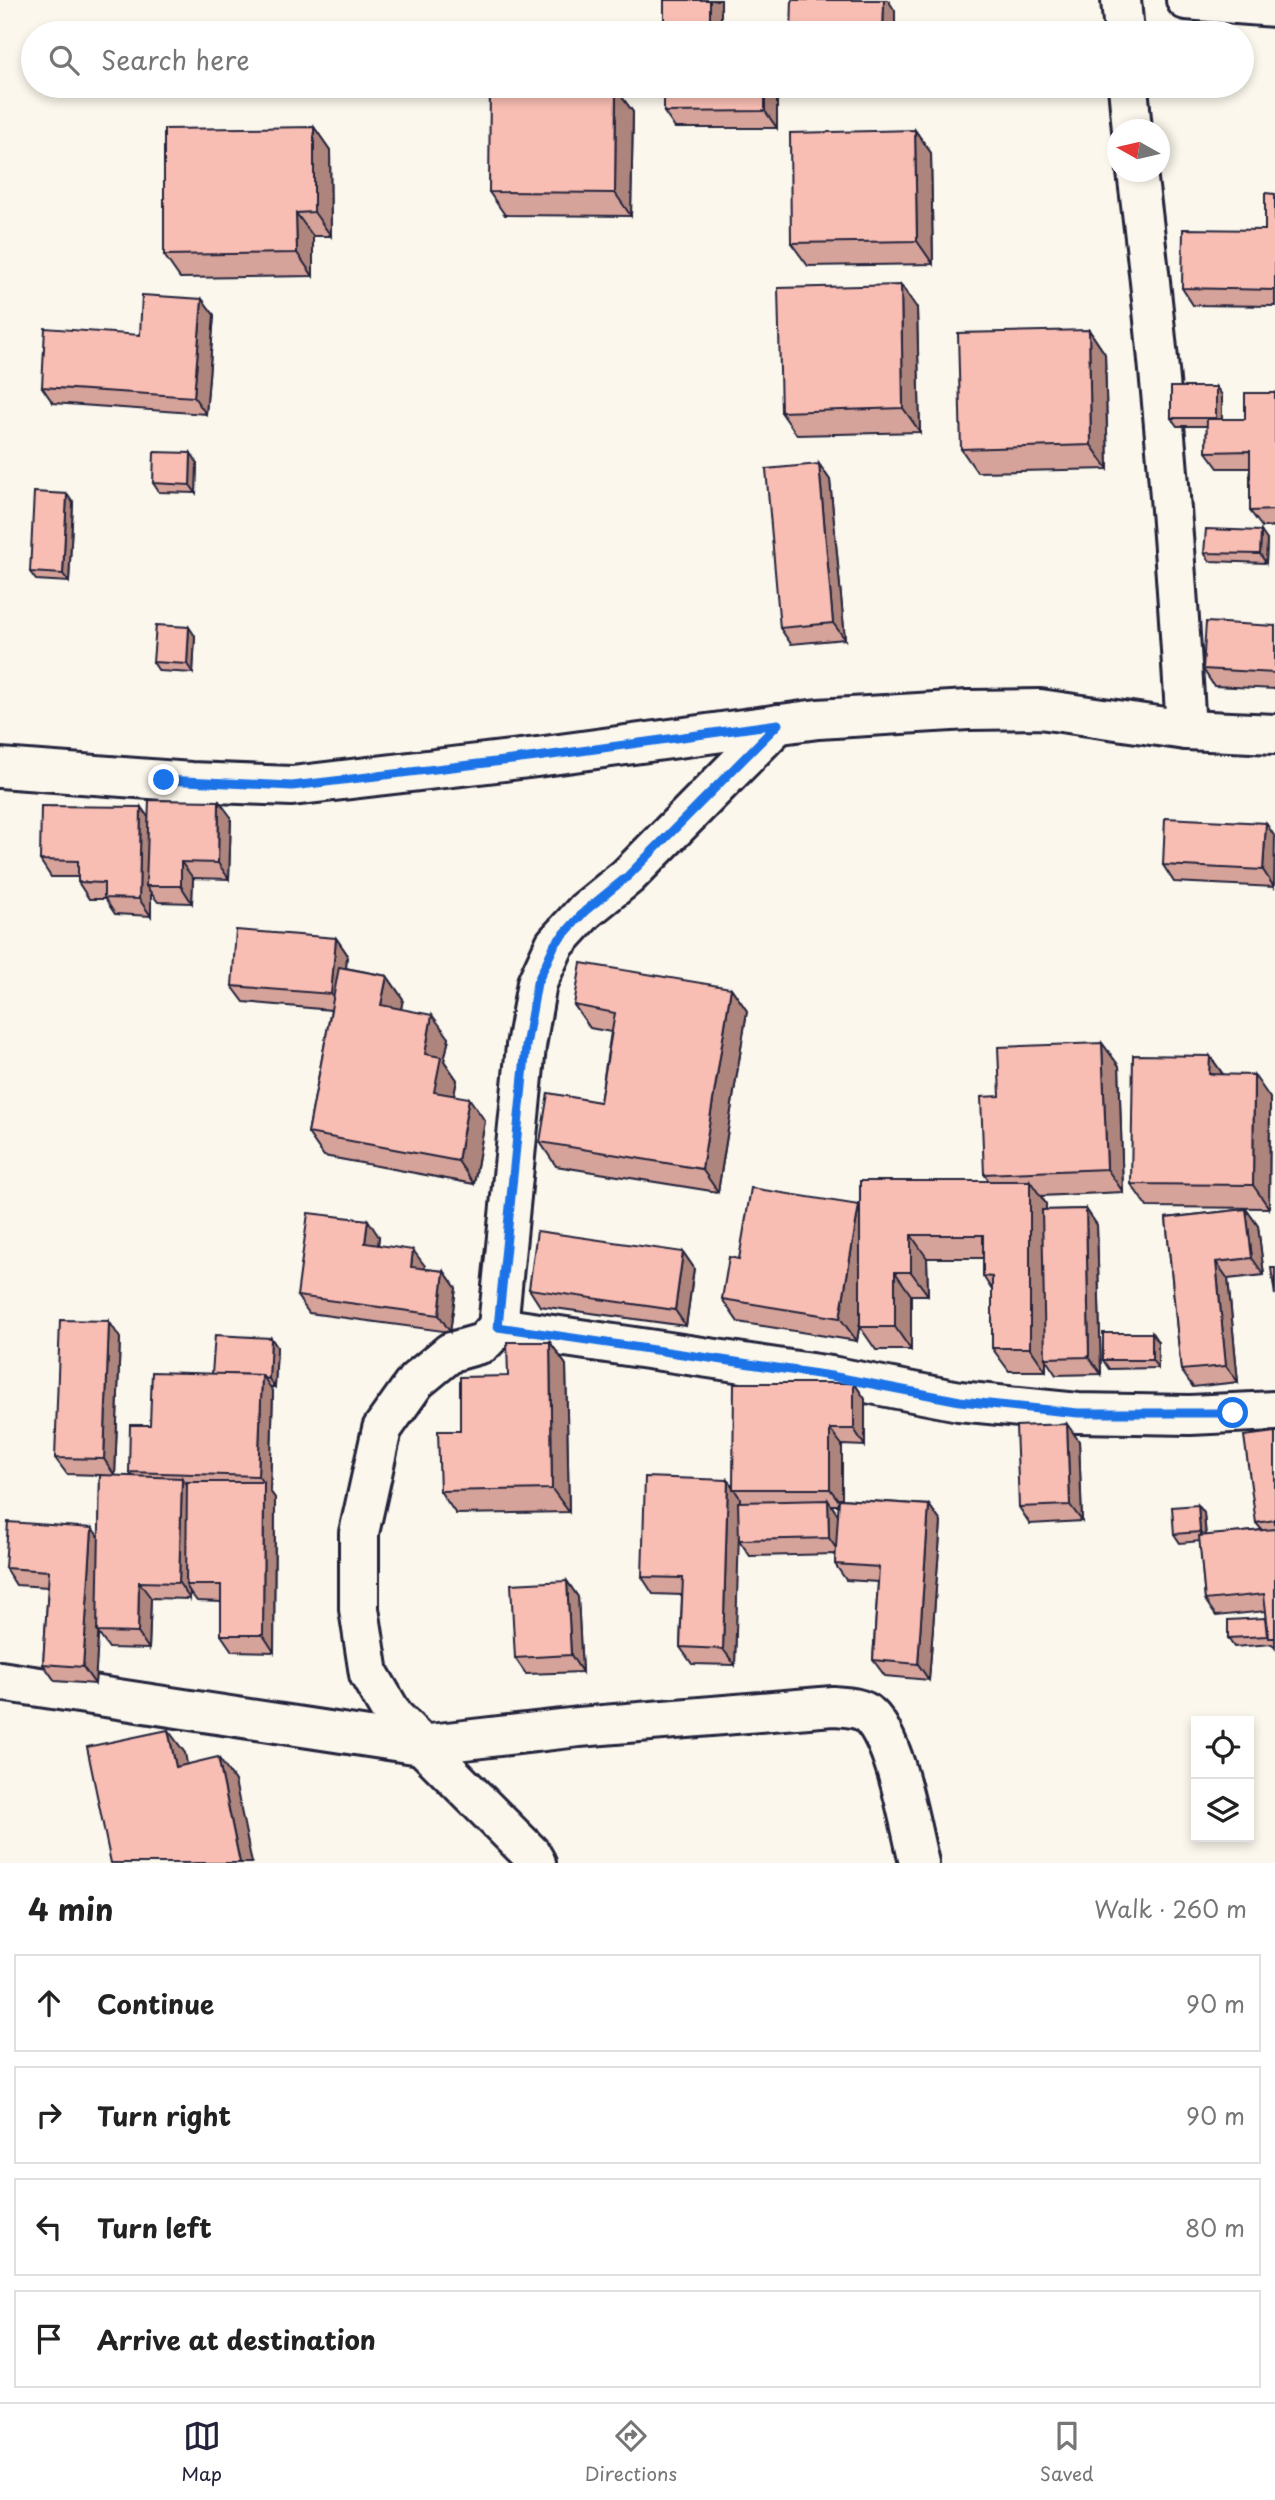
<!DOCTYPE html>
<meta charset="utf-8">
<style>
:root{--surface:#fff;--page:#f6f6f6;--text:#222;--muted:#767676;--line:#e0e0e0;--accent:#22223b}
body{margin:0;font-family:"Playpen Sans",sans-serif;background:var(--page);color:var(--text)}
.controls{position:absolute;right:21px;bottom:21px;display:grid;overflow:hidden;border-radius:0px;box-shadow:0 4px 10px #0003}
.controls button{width:63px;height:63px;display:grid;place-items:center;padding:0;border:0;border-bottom:2px solid var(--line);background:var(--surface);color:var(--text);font:35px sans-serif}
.compass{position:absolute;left:1107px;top:119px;width:63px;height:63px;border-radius:50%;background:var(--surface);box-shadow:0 4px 10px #0003;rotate:278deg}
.stop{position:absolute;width:21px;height:21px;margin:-16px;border:5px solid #1a73e8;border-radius:50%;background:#fff}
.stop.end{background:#1a73e8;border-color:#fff;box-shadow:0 2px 7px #0008}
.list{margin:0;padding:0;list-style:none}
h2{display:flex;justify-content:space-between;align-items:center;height:91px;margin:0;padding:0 28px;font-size:30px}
h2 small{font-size:23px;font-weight:400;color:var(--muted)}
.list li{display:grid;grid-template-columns:46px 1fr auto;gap:21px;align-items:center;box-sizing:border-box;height:98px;margin:0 14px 14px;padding:0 14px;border:2px solid var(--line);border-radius:0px}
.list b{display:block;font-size:26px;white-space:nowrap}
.list em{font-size:23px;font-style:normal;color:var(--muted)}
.icon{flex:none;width:38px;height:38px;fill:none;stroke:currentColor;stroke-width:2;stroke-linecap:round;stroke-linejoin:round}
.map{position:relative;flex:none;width:1275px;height:1863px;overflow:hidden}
.search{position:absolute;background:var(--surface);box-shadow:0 4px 10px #0003;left:21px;right:21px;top:21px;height:77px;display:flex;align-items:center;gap:18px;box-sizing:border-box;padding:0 24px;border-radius:38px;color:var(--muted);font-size:26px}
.sheet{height:539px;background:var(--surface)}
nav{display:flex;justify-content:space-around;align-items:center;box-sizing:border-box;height:98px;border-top:2px solid var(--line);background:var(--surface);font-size:19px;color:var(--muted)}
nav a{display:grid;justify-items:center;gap:4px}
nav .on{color:var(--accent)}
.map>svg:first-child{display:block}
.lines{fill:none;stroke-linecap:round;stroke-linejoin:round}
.minor-casing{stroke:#22223b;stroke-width:44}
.minor{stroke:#fbf7ec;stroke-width:38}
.wall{fill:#d6a39a;stroke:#22223b;stroke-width:2;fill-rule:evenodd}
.shaded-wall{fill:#ae857d;stroke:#22223b;stroke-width:2}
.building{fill:#f9beb3;stroke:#22223b;stroke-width:2}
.route{stroke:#1a73e8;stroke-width:9}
</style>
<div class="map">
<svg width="1275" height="1863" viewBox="0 0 1275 1863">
<rect width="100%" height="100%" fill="#fbf7ec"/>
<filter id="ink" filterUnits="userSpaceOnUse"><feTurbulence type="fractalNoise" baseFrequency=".0143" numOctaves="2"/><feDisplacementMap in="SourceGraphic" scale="14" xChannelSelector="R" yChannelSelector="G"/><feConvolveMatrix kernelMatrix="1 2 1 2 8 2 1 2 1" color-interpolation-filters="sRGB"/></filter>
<g filter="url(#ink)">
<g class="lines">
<!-- minor casing -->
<g class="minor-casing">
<g id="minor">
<path d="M 1121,0 L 1124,33"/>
<path d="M 1186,0 L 1275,7"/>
<path d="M 1128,86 L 1132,130"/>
<path d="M 1137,172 C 1161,357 1175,543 1186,730"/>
<path d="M 0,768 L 191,782 L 292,786 L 537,757 L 818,719 L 968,710 L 1040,709 L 1186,730 L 1275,734"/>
<path d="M 498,1327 L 831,1376 L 959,1401 L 1078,1413 L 1190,1415 L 1275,1411"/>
<path d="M 0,1681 L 421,1745 L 579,1727 L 833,1706 C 844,1707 861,1707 869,1715 C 896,1740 910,1826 919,1863"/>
<path d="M 536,1863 L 531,1854 L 394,1717 L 369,1674 L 359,1609 L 359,1533 L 382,1429 L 416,1381 L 451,1352 L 483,1343 L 498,1327 L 526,1046 L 537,983 L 555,944 L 585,911 L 628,876 L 778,724"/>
</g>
</g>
<!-- minor -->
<use href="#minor" class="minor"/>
</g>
<!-- wall -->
<g class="wall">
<path d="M 777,86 L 777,128 L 675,128 L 664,112 Z"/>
<path d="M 616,89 L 633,112 L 631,216 L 505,215 L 489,192 Z"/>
<path d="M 314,127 L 330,150 L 331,236 L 313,236 L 313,276 L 180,278 L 164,255 Z"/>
<path d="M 915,130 L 931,153 L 933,264 L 808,266 L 791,243 Z"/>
<path d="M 1275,194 L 1275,306 L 1193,305 L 1182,288 L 1265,230 Z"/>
<path d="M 202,299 L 214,315 L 206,414 L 53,403 L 42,387 L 140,335 Z"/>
<path d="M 917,308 L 920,432 L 797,435 L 781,412 Z"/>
<path d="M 1089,330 L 1105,354 L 1108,469 L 977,472 L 961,449 Z"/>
<path d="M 1216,387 L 1222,395 L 1222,419 L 1245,419 L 1275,393 L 1275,527 L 1262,527 L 1250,511 L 1250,468 L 1218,468 L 1206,452 L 1207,426 L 1177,426 L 1171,418 Z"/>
<path d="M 197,462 L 196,493 L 159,492 L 153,483 Z"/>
<path d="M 819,464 L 830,480 L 845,639 L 791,644 L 780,628 Z"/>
<path d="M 73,503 L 69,582 L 36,580 L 30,572 Z"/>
<path d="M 1267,540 L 1266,563 L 1210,561 L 1204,553 Z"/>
<path d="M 1275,626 L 1275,689 L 1214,686 L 1203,669 Z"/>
<path d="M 195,636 L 193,673 L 159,671 L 153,662 Z"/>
<path d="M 148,817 L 231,817 L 229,879 L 193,878 L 192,903 L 158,902 L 151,893 L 151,916 L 115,914 L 105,899 L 89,899 L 78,882 L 78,877 L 51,877 L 40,860 Z"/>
<path d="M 1266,823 L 1274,887 L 1174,882 L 1163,865 Z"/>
<path d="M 336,938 L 347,954 L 346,968 L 387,976 L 403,999 L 401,1009 L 449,1038 L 444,1061 L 457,1080 L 454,1095 L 485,1121 L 474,1184 L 324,1156 L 308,1133 L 331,1010 L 244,1002 L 232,986 Z"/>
<path d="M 731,988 L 747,1011 L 718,1192 L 556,1166 L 540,1142 L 600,1102 L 611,1032 L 590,1028 L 574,1005 Z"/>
<path d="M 1102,1043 L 1119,1066 L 1123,1192 L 1041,1196 L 1046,1204 L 1046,1210 L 1086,1209 L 1097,1225 L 1101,1374 L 1056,1375 L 1046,1360 L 1046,1371 L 1009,1371 L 992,1348 L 992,1290 L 983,1276 L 983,1258 L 927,1258 L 928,1295 L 911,1295 L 911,1350 L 876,1350 L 860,1327 L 860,1322 L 857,1341 L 738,1322 L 722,1299 L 739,1259 L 859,1205 L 860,1207 L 989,1181 L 984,1174 L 1000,1096 Z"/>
<path d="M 1210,1056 L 1223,1074 L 1270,1098 L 1269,1208 L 1147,1207 L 1131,1184 Z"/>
<path d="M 1246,1209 L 1258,1226 L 1264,1275 L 1228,1279 L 1238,1382 L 1193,1387 L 1181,1370 L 1166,1218 Z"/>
<path d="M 379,1237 L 378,1245 L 425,1266 L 424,1269 L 444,1271 L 456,1288 L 450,1332 L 309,1313 L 297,1296 Z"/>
<path d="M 683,1252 L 694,1268 L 686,1326 L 540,1306 L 529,1289 Z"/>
<path d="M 1152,1333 L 1158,1342 L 1158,1368 L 1109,1369 L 1103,1360 Z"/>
<path d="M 120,1338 L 115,1476 L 132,1476 L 129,1472 L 150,1425 L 212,1374 L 271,1338 L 277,1347 L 275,1387 L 270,1387 L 273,1391 L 270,1491 L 275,1498 L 274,1652 L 232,1651 L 221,1635 L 221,1602 L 197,1601 L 190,1592 L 190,1599 L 151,1598 L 149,1649 L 109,1648 L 98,1633 L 95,1684 L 55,1681 L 43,1664 L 48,1587 L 16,1585 L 5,1568 L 92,1528 L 99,1538 L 100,1475 L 67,1474 L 55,1458 Z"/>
<path d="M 550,1342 L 566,1365 L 569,1512 L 456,1514 L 440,1491 L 460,1431 Z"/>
<path d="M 854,1383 L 865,1399 L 865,1446 L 842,1445 L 842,1499 L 929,1505 L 941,1522 L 929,1680 L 885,1676 L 873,1660 L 878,1582 L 846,1580 L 835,1564 L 835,1554 L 750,1556 L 739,1540 L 738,1536 L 735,1665 L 692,1664 L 680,1647 L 682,1595 L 653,1594 L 642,1577 L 733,1487 ZM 831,1505 L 839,1505 L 838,1515 Z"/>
<path d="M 1275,1432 L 1275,1648 L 1272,1644 L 1234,1647 L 1228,1638 L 1265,1618 L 1267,1620 L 1266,1611 L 1216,1616 L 1205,1600 L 1200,1541 L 1180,1543 L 1174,1534 L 1198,1505 L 1204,1513 L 1206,1536 L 1262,1530 L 1256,1523 Z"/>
<path d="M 1079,1441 L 1082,1521 L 1030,1524 L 1019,1507 Z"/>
<path d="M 567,1581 L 578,1597 L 582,1672 L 526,1674 L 515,1658 Z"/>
</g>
<!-- shaded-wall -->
<g class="shaded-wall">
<rect x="710" y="0" width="11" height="33"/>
<path d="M 884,0 L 888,0 L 895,11 L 895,33 L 883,33 Z"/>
<path d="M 765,86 L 777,86 L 777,128 L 765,111 Z"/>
<path d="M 616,89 L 633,112 L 631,216 L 615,193 Z"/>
<path d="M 314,127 L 330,150 L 331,236 L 314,212 Z"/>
<path d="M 915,130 L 931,153 L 933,264 L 917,241 Z"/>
<path d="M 296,213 L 313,236 L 313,276 L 297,253 Z"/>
<path d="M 901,285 L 917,308 L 920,432 L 903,408 Z"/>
<path d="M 202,299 L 214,315 L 206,414 L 194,397 Z"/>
<path d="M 1089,330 L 1105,354 L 1108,469 L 1091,445 Z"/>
<path d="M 1216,387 L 1222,395 L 1222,426 L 1216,418 Z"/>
<path d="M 191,453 L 197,462 L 196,493 L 190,485 Z"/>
<path d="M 819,464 L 830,480 L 845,639 L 833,623 Z"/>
<path d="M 67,494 L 73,503 L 69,582 L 63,574 Z"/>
<path d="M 1261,531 L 1267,540 L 1266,563 L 1260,554 Z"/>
<path d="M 189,627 L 195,636 L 193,673 L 187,664 Z"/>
<path d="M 219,801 L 231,817 L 229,879 L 218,863 Z"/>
<path d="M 141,807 L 153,824 L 146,886 L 151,893 L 151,916 L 139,899 Z"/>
<path d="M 1266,823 L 1275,837 L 1274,887 L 1263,870 Z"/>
<path d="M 181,862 L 193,878 L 192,903 L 181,886 Z"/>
<path d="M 336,938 L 347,954 L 343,1011 L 331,994 Z"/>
<path d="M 387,976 L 403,999 L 397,1028 L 381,1005 Z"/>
<path d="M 731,988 L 747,1011 L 718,1192 L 702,1169 Z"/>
<path d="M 432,1015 L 449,1038 L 444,1061 L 457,1080 L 450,1115 L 434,1092 L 425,1054 Z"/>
<path d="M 1102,1043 L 1119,1066 L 1123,1192 L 1107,1169 Z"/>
<path d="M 1210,1056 L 1226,1079 L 1209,1074 Z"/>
<path d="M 1254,1075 L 1270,1098 L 1269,1208 L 1253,1185 Z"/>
<path d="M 469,1098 L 485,1121 L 474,1184 L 458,1161 Z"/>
<path d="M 1030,1181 L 1046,1204 L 1046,1358 L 1045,1358 L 1046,1360 L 1046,1371 L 1030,1348 Z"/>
<path d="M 859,1205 L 875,1228 L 857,1341 L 840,1318 Z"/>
<path d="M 1086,1209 L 1097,1225 L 1101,1374 L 1089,1357 Z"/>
<path d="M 1246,1209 L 1258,1226 L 1264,1275 L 1252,1258 Z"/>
<path d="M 368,1220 L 379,1237 L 376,1260 L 365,1243 Z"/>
<path d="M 911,1235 L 927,1258 L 928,1295 L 911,1272 Z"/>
<path d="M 413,1250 L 425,1266 L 422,1283 L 411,1267 Z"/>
<path d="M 683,1252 L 694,1268 L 686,1326 L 675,1310 Z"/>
<path d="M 1216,1262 L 1228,1279 L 1238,1382 L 1226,1366 Z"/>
<path d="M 444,1271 L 456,1288 L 450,1332 L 439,1315 Z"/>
<path d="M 895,1272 L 911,1295 L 911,1350 L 895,1327 Z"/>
<path d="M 109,1321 L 120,1338 L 115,1476 L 104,1459 Z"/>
<path d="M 1152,1333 L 1158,1342 L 1158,1368 L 1152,1360 Z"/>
<path d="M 271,1338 L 277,1347 L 275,1387 L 269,1379 Z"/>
<path d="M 550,1342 L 566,1365 L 569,1512 L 552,1489 Z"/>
<path d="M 262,1375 L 273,1391 L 270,1491 L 275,1498 L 274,1652 L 263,1635 L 264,1484 L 258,1476 Z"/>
<path d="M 854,1383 L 865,1399 L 865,1446 L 854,1429 Z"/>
<path d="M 1067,1424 L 1079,1441 L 1082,1521 L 1070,1505 Z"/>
<path d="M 830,1429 L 842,1445 L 842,1505 L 830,1489 Z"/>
<path d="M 182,1478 L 193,1494 L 186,1585 L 190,1592 L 190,1599 L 179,1583 Z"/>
<path d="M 728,1480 L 740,1498 L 735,1665 L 723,1649 Z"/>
<path d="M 828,1500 L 839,1517 L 840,1554 L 829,1538 Z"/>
<path d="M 929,1505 L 941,1522 L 929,1680 L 918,1664 Z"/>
<path d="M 1198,1505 L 1204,1513 L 1206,1540 L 1200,1532 Z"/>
<path d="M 92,1528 L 104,1544 L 95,1684 L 83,1667 Z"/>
<path d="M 567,1581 L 578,1597 L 582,1672 L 571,1655 Z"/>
<path d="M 139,1582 L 151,1598 L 149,1649 L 138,1633 Z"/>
<path d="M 168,1730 L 185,1753 L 192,1790 L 176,1767 Z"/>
<path d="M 218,1757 L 235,1781 L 252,1863 L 240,1863 Z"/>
</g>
<!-- building -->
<g class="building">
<rect x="664" y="0" width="46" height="33"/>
<path d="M 792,0 L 884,0 L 883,33 L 791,33 Z"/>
<path d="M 664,86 L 765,86 L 765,111 L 664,112 Z"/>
<path d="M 490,88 L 616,89 L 615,193 L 489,192 Z"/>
<path d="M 314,127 L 314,212 L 296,213 L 297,253 L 164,255 L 164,129 Z"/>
<path d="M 915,130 L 917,241 L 791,243 L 790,133 Z"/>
<path d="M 1265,193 L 1275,194 L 1275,290 L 1182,288 L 1183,229 L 1265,230 Z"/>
<path d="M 901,285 L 903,408 L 781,412 L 778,288 Z"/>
<path d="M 142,295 L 202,299 L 194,397 L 42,387 L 45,328 L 140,335 Z"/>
<path d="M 1089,330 L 1091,445 L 961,449 L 958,333 Z"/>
<rect x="1171" y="387" width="45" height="31"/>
<path d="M 1245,393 L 1275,393 L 1275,510 L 1250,511 L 1250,451 L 1206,452 L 1207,419 L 1245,419 Z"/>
<path d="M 154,452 L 191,453 L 190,485 L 153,483 Z"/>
<path d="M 819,464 L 833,623 L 780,628 L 766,469 Z"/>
<path d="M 34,492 L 67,494 L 63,574 L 30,572 Z"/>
<path d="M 1206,529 L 1261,531 L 1260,554 L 1204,553 Z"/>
<path d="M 1206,622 L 1275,626 L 1275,673 L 1203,669 Z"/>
<path d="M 156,625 L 189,627 L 187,664 L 153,662 Z"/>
<path d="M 149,800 L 219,801 L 218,863 L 181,862 L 181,886 L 146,886 Z"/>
<path d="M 41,806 L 141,807 L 139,899 L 104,898 L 104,883 L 78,882 L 78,861 L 40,860 Z"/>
<path d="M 1165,818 L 1266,823 L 1263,870 L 1163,865 Z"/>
<path d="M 236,930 L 336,938 L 331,994 L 232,986 Z"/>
<path d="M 581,963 L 731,988 L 702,1169 L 540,1142 L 548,1093 L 600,1102 L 615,1013 L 574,1005 Z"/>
<path d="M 339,967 L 387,976 L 381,1005 L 432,1015 L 425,1054 L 441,1057 L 434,1092 L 469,1098 L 458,1161 L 308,1133 Z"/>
<path d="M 1102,1043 L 1107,1169 L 984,1174 L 981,1097 L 1000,1096 L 998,1047 Z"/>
<path d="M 1133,1055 L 1210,1056 L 1209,1074 L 1254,1075 L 1253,1185 L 1131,1184 Z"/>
<path d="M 860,1181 L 1030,1181 L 1030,1348 L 992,1348 L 992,1277 L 983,1276 L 983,1235 L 911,1235 L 911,1272 L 895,1272 L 895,1327 L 860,1327 Z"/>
<path d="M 751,1188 L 859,1205 L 840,1318 L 722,1299 L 729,1257 L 739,1259 Z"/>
<path d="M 1086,1209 L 1089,1357 L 1045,1358 L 1042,1210 Z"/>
<path d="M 1246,1209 L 1252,1258 L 1216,1262 L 1226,1366 L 1181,1370 L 1166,1218 Z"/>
<path d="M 308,1213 L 368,1220 L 365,1243 L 413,1250 L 411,1267 L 444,1271 L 439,1315 L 297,1296 Z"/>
<path d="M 537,1231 L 683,1252 L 675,1310 L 529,1289 Z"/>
<path d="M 1271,1268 L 1275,1268 L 1275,1295 Z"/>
<path d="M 60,1320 L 109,1321 L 104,1459 L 55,1458 Z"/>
<rect x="1103" y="1333" width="49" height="27"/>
<path d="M 215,1335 L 271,1338 L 269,1379 L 264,1378 L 262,1375 L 212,1374 Z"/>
<path d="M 507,1342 L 550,1342 L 552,1489 L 440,1491 L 438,1431 L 460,1431 L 460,1377 L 508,1376 Z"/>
<path d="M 152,1372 L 262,1375 L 258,1476 L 129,1472 L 130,1425 L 150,1425 Z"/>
<path d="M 734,1383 L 854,1383 L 854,1429 L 830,1429 L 830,1489 L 733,1489 Z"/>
<path d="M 1067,1424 L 1070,1505 L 1019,1507 L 1016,1426 Z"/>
<path d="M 1275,1432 L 1275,1520 L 1256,1523 L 1244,1436 Z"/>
<path d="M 100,1475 L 182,1478 L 179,1583 L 139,1582 L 138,1633 L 97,1632 Z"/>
<path d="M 645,1477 L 728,1480 L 723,1649 L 680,1647 L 683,1578 L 642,1577 Z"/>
<path d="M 187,1482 L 264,1482 L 263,1635 L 221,1635 L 221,1585 L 186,1585 Z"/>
<path d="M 839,1499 L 929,1505 L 918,1664 L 873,1660 L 879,1567 L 835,1564 Z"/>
<path d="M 828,1500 L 829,1538 L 739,1540 L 738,1502 Z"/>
<path d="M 1198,1505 L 1200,1532 L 1174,1534 L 1172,1507 Z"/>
<path d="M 8,1522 L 92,1528 L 83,1667 L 43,1664 L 49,1571 L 5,1568 Z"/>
<path d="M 1275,1529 L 1275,1638 L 1269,1638 L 1264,1594 L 1205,1600 L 1199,1536 Z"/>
<path d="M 567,1581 L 571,1655 L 515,1658 L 511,1584 Z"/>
<path d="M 1265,1618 L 1267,1636 L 1228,1638 L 1228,1620 Z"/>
<path d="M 168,1730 L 176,1767 L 218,1757 L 240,1863 L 111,1863 L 87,1747 Z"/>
</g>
</g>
<g class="lines" filter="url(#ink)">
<!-- route -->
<path class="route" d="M 164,780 L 292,786 L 537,757 L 778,724 L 628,876 L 585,911 L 555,944 L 537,983 L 526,1046 L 498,1327 L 831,1376 L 960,1401 L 1078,1413 L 1233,1413"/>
</g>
</svg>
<div class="controls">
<button><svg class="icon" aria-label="locate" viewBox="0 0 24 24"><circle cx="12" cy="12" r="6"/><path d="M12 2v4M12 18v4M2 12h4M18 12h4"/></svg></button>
<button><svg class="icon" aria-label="layers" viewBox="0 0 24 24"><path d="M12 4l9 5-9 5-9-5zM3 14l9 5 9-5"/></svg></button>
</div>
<svg class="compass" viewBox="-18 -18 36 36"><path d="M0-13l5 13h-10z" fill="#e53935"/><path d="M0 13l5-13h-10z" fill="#767676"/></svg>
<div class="stop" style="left:1233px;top:1413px"></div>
<div class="stop end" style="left:164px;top:780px"></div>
<div class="search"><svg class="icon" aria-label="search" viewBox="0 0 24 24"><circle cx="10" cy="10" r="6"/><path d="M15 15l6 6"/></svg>Search here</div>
</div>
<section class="sheet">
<h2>4 min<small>Walk · 260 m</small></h2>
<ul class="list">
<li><svg class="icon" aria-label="ahead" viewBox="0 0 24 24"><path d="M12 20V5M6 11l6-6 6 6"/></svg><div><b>Continue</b></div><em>90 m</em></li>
<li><svg class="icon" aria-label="right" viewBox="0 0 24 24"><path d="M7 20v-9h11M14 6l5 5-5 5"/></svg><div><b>Turn right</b></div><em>90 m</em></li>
<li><svg class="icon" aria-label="left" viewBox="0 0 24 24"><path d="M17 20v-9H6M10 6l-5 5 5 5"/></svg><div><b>Turn left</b></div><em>80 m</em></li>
<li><svg class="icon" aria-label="arrive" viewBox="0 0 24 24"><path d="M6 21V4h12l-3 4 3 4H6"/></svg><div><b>Arrive at destination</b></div></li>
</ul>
</section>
<nav>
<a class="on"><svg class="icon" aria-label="map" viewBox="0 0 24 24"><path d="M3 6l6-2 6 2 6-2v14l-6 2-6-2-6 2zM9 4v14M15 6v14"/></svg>Map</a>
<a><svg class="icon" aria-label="directions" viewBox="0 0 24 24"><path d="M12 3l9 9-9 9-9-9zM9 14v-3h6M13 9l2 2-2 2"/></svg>Directions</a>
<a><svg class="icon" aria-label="saved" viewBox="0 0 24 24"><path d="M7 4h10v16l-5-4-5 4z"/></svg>Saved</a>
</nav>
